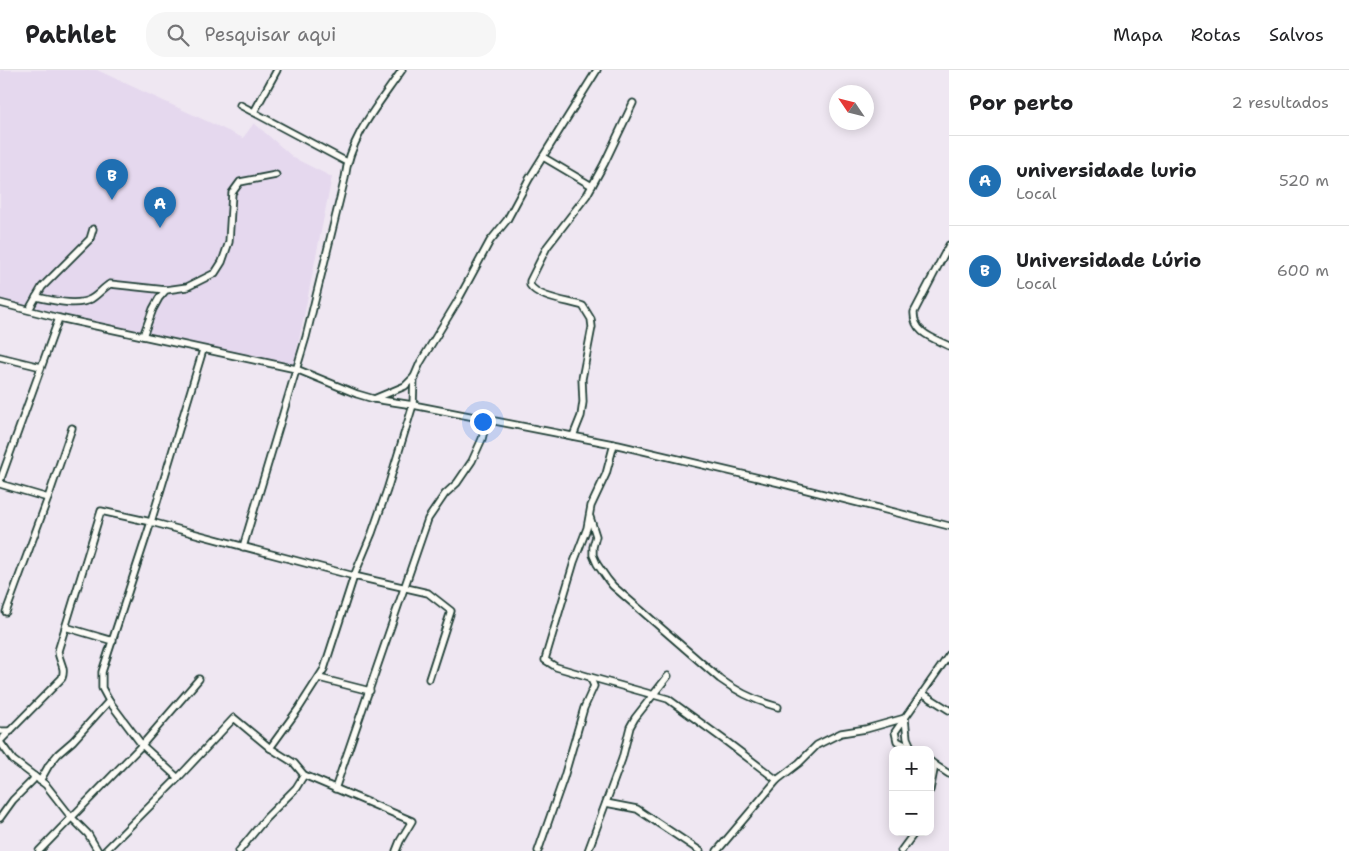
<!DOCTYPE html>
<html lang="pt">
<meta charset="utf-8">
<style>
:root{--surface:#fff;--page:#f6f6f6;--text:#202124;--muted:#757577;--line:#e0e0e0;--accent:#1f6fb2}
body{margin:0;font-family:"Shantell Sans",sans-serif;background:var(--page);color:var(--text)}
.controls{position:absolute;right:15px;bottom:15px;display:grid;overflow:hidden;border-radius:10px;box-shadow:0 2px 12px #0003}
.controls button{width:45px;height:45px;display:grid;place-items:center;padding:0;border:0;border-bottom:1px solid var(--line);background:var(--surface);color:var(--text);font:25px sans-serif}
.compass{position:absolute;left:829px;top:15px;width:45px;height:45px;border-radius:50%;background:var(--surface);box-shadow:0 2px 12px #0003;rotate:305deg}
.you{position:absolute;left:482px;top:351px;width:18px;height:18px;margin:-12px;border:4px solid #fff;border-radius:50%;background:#1a73e8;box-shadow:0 0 0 8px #1a73e833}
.badge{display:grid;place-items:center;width:32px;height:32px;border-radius:50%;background:var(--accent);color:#fff;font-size:16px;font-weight:700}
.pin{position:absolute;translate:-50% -41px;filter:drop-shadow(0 1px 2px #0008)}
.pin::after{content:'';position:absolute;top:26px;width:18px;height:15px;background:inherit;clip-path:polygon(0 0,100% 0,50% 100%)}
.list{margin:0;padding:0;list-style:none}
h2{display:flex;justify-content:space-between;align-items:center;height:65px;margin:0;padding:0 20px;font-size:21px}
h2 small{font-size:16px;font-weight:400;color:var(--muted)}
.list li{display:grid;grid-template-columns:32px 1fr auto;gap:15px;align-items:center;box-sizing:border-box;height:90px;padding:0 20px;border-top:1px solid var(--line)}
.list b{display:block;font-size:19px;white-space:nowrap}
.list p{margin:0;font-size:16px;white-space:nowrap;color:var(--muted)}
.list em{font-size:16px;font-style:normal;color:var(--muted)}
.icon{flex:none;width:28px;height:28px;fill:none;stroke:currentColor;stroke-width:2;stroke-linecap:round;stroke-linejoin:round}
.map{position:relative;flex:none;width:949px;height:781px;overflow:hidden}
header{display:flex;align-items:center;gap:30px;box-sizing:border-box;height:70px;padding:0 25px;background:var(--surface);border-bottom:1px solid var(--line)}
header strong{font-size:24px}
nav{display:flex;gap:28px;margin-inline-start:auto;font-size:18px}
.search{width:350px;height:45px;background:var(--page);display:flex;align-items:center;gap:12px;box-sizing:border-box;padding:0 18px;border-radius:20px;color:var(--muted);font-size:19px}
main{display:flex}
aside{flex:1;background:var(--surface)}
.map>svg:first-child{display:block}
.built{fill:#e5d8ee}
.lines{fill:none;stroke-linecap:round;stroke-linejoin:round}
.street-casing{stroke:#1f3d34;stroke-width:9}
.street{stroke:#fdfcf7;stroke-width:5.5}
</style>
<header>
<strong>Pathlet</strong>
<div class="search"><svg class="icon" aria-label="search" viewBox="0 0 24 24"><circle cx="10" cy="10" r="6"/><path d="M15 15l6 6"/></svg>Pesquisar aqui</div>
<nav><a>Mapa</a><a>Rotas</a><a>Salvos</a></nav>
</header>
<main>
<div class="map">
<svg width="949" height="781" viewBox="0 0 949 781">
<rect width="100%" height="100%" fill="#efe7f2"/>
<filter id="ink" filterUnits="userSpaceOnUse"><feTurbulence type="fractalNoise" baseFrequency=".02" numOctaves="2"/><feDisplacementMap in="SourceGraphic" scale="10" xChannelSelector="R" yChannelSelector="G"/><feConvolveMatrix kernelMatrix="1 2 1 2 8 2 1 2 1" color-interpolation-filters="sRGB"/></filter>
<g filter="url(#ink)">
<!-- built -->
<path class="built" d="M 0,0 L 97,0 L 243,68 L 254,53 L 294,88 L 332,107 L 294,295 L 0,230 Z"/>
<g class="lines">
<!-- street casing -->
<g class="street-casing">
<g id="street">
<path d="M 240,35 L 347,92"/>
<path d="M 254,42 L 277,0"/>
<path d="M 543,87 L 592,116"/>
<path d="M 949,175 L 914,242 C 913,263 933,268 949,276"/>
<path d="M 36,227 C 52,230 76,237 91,229 C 98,225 103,218 110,214 L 166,220"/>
<path d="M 0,233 L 59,248 L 296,299 L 357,324 L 374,329 L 413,335 L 618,375 L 780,413 L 949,456"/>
<path d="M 31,236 L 42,217 L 90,169 L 93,159"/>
<path d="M 143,266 L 153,239 L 159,228 L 166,220 L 187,217 L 215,203 L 222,192 L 229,172 L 232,123 L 240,112 L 276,105"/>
<path d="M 0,287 L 41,297"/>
<path d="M 374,329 L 405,316 L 414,307 L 420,293 L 457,232 L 490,171 L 507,150 L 529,109 L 597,0"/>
<path d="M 573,366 L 581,346 L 583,332 L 582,309 L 592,257 L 591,249 L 583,236 C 568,231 538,228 530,215 L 530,211 L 547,177 L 587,125 L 604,94 L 633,33"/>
<path d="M 0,411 L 59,248"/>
<path d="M 0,414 L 48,428"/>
<path d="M 590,447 L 596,466 L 593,477 L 593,485 L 597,494 L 608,510 L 613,516 L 720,609 C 739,623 756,631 778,637"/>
<path d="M 243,477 L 306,267 L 345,108 C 350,66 379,34 402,0"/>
<path d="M 6,542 L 48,428 L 72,358"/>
<path d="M 65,557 L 113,571"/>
<path d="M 590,607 L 668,629 L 727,672 L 777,710"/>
<path d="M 319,608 L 370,621"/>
<path d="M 922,623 L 949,640"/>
<path d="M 109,631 L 142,675 L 178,708"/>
<path d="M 0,661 L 11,661"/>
<path d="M 0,671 L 62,608 C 66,597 59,592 58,581 L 101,441 L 151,452 L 354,506 L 428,523 L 451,541 L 429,609"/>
<path d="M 0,672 L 13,690 L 46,715 L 71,747 L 88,764 L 98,781"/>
<path d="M 270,678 L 299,638 L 324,599 L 354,506 L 372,463 L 387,420 L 413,335 L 414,307"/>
<path d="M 912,679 L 897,671 L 895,662 L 949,585"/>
<path d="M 930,691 L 935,695 L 930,720"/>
<path d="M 935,695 L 949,704"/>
<path d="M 40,711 L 49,695 L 58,684 L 73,671 L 109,631 L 102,618 L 102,602 L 151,452 L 203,280"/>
<path d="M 335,719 L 428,449 L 445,424 L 457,413 L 472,391 L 482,369 L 487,349"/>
<path d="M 606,733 L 637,739 L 700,781"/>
<path d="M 0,748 L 13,730 L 33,710 L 34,706"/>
<path d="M 39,781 L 142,675 L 199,609"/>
<path d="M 105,781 L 178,708 L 234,648 L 270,678 L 294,693 L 304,705 L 412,751 L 400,771 L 396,781"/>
<path d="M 239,781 L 266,748 L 296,718 L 304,705"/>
<path d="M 538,781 L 564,707 L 584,638 L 594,616 L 590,607 L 556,597 L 545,590 L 546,586 L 574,492 L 587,458 L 591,436 L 606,404 L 614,374"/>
<path d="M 588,781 L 622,689 L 630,657 L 635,648 L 668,606"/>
<path d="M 717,781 L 777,710 L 799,693 L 817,675 L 841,663 L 866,659 L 905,648 L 907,668 L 912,679"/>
<path d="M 901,781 L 915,762"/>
</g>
</g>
<!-- street -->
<use href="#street" class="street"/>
</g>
</g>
</svg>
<div class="controls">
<button>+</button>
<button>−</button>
</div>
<svg class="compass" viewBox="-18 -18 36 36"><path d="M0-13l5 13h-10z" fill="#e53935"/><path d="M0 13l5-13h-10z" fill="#757577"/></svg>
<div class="you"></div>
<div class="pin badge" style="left:160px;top:158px">A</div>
<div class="pin badge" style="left:112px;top:130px">B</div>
</div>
<aside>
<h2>Por perto<small>2 resultados</small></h2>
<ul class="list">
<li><span class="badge">A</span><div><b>universidade lurio</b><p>Local</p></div><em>520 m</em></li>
<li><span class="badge">B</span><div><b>Universidade Lúrio</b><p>Local</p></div><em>600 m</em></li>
</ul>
</aside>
</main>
